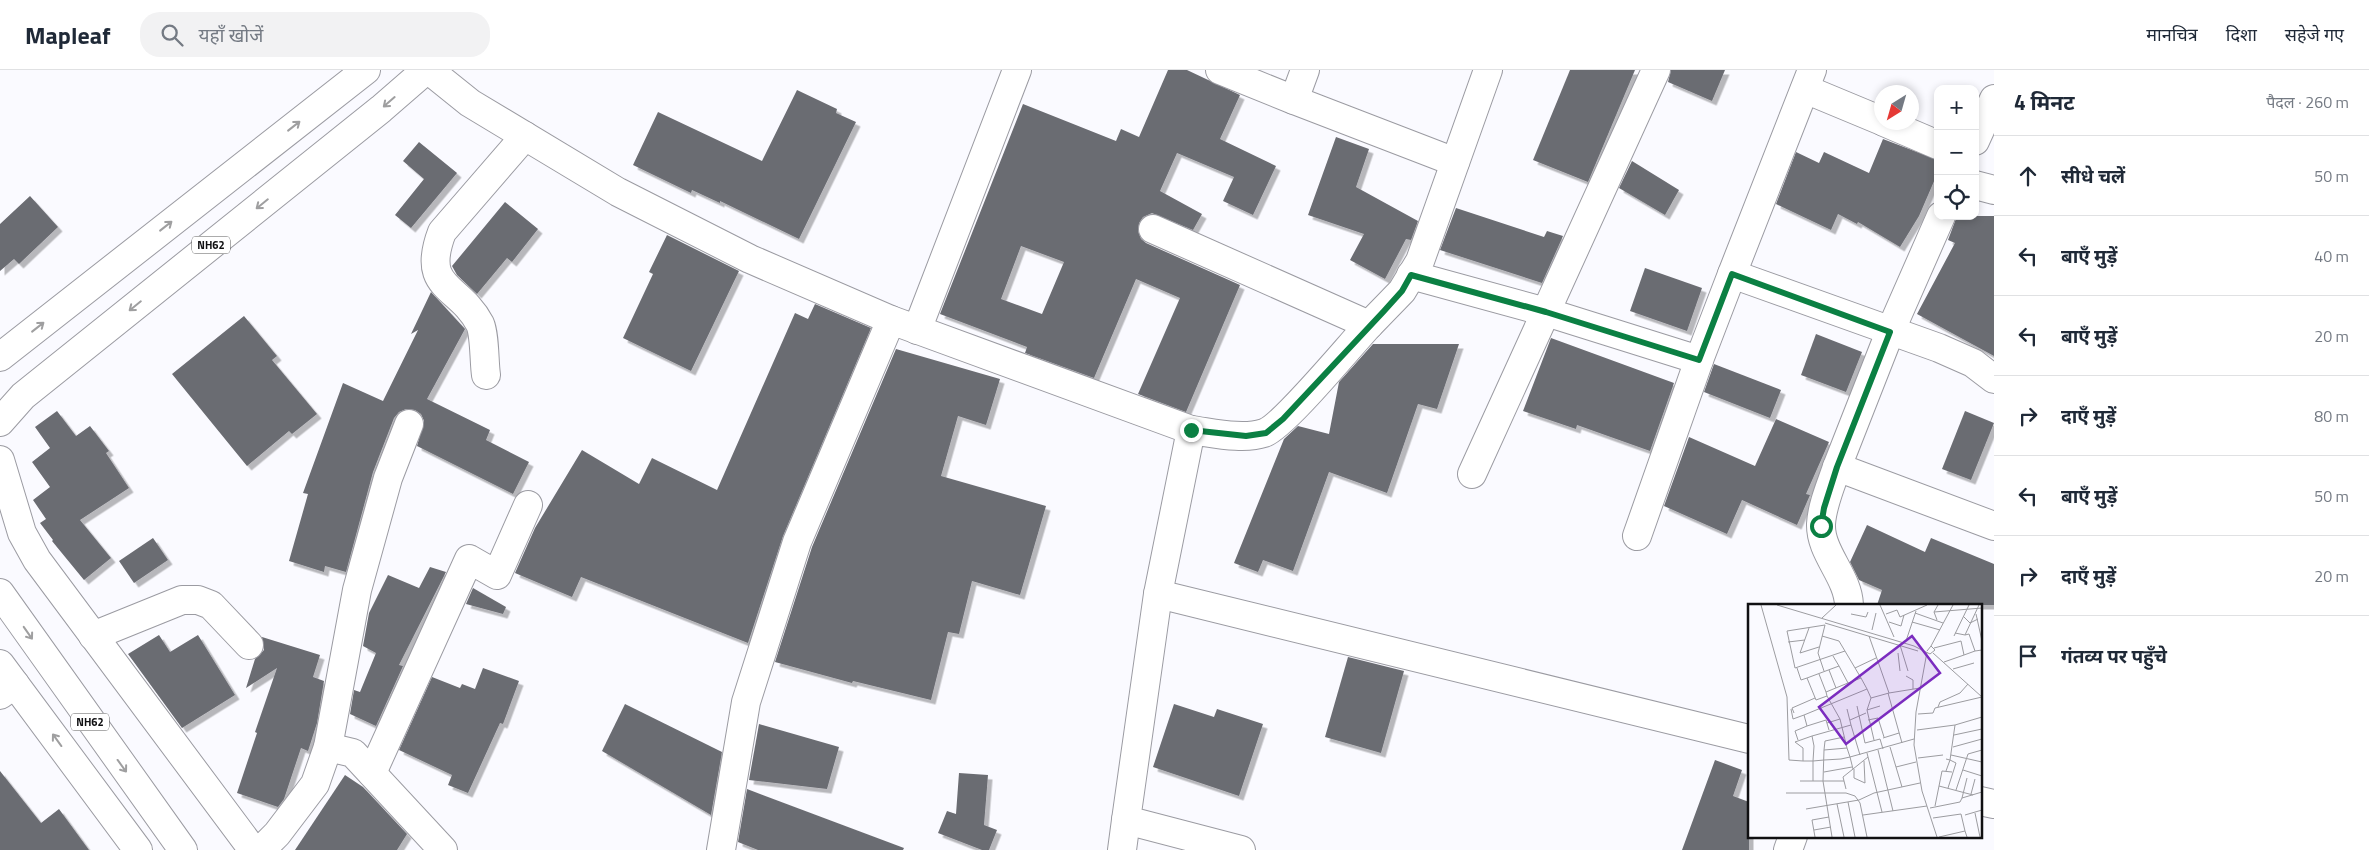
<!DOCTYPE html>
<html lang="hi">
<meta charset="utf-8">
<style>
:root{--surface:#fff;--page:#f2f2f3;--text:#1f2937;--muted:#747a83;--line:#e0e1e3}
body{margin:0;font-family:"Titillium Web","Noto Sans Devanagari",sans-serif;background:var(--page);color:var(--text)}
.controls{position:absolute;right:15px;top:15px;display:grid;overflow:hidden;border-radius:10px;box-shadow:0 2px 8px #0003}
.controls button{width:45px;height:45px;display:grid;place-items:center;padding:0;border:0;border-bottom:1px solid var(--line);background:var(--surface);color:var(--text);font:25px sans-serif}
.compass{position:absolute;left:1874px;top:15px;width:45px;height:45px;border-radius:50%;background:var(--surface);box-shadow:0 2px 8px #0003;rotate:217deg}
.stop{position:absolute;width:15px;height:15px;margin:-11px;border:4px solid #0b8043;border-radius:50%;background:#fff}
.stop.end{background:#0b8043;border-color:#fff;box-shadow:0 1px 5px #0008}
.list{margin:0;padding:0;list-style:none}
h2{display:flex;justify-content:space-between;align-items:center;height:65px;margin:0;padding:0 20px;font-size:21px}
h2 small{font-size:16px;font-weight:400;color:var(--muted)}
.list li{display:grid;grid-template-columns:32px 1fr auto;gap:15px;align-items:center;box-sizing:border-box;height:80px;padding:0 20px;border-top:1px solid var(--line)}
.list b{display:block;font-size:19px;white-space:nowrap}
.list em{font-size:16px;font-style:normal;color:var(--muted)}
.icon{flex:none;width:28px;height:28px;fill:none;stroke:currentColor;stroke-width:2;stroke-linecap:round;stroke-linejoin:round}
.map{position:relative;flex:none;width:1994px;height:780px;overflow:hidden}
header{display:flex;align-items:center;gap:30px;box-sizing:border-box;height:70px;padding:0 25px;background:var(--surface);border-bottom:1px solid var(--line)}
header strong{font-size:24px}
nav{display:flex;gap:28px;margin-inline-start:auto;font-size:18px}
.search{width:350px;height:45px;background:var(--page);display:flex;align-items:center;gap:12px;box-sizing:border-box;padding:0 18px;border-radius:20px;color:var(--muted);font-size:19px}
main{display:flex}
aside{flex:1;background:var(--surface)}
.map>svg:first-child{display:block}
.building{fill:#6b6c72;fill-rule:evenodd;filter:url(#shadow)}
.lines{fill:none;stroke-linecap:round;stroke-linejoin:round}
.street-casing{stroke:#9b9ba2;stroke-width:30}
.highway-casing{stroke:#9b9ba2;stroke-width:30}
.street{stroke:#fff;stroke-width:28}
.highway{stroke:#fff;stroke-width:28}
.oneway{stroke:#9f9fa0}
.route{stroke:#0b8043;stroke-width:6}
.labels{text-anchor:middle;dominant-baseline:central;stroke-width:4;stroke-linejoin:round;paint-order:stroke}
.shield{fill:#fff;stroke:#585859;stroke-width:1}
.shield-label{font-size:11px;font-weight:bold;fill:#101012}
.inset-road{fill:none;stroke:#9c9ca0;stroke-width:1}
.view{fill:#7b2cbf;fill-opacity:0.15;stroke:#7b2cbf;stroke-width:2.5}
.inset-edge{fill:none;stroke:#101012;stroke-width:2.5}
</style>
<header>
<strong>Mapleaf</strong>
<div class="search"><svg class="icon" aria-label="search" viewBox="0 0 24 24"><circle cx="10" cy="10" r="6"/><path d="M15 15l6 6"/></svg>यहाँ खोजें</div>
<nav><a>मानचित्र</a><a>दिशा</a><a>सहेजे गए</a></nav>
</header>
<main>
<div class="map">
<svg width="1994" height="780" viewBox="0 0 1994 780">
<defs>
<filter id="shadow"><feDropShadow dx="4.5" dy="4.5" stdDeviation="0" flood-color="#0004"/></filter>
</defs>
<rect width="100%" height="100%" fill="#fafaff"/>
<!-- building -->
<g class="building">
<path d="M 1168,0 L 1187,0 L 1240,25 L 1220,69 L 1276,96 L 1253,145 L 1223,131 L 1234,107 L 1177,83 L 1160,121 L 1202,144 L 1193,160 L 1152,143 L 1143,147 L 1139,153 L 1138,161 L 1141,169 L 1146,173 L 1240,215 L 1186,342 L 1138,324 L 1180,228 L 1136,209 L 1094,308 L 1025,283 L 1027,277 L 940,244 L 1023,34 L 1116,71 L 1121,59 L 1139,67 ZM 1021,176 L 1064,192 L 1042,244 L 1001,229 Z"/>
<path d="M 1570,0 L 1635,0 L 1588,112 L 1533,90 Z"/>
<path d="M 1671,0 L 1725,0 L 1712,31 L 1668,12 Z"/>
<path d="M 797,20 L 837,39 L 836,43 L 856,52 L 799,169 L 720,131 L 720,133 L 692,120 L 691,123 L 633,95 L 658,42 L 762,91 Z"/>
<path d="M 1336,67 L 1369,79 L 1356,117 L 1418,151 L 1411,170 L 1406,169 L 1385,209 L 1350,190 L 1364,164 L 1308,145 Z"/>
<path d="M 1883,69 L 1938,90 L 1938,102 L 1919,146 L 1900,177 L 1858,152 L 1857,154 L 1838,144 L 1831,160 L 1776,134 L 1796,82 L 1819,93 L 1824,82 L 1869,103 Z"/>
<path d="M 419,72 L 457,103 L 411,158 L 395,145 L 424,109 L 403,91 Z"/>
<path d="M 1632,91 L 1679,120 L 1665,145 L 1619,118 Z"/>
<path d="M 30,126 L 58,157 L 19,194 L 14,189 L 0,201 L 0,154 Z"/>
<path d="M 505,132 L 538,159 L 512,192 L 507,188 L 477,224 L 457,205 L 452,196 Z"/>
<path d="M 1456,138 L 1544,167 L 1547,161 L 1563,166 L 1542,213 L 1440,180 Z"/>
<path d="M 1957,146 L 1994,146 L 1994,286 L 1917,244 L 1955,173 L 1948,170 Z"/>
<path d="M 667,165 L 739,201 L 691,301 L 623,268 L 653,204 L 649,202 Z"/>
<path d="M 1645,198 L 1702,218 L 1687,261 L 1630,241 Z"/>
<path d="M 431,222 L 465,259 L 427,329 L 490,360 L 486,370 L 529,392 L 513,424 L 417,376 L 424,351 L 421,344 L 415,340 L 406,339 L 399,342 L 394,348 L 373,402 L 346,502 L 325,496 L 324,502 L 289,491 L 308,424 L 303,423 L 343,313 L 383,331 L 418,260 L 411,264 Z"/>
<path d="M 815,234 L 871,258 L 783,466 L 748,573 L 581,507 L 572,527 L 515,503 L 535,458 L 582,380 L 639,414 L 652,388 L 717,420 L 795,243 L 808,249 Z"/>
<path d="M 244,246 L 277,286 L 272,290 L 317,344 L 292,364 L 289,361 L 247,396 L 172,304 Z"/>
<path d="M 1816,264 L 1862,282 L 1846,322 L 1801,305 Z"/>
<path d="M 1551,268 L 1674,313 L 1650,381 L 1577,355 L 1576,359 L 1523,341 Z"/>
<path d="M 1373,274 L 1459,274 L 1437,339 L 1418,334 L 1387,423 L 1329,402 L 1293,501 L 1263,490 L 1258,502 L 1234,493 L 1284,369 L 1298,356 L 1329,364 L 1339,312 Z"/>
<path d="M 896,279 L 1000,309 L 986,355 L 958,346 L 941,406 L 1046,436 L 1020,525 L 972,511 L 959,564 L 948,562 L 931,630 L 853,611 L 852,613 L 775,592 L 812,477 Z"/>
<path d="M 1714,294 L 1781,320 L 1770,348 L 1704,322 Z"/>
<path d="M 57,341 L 76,366 L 90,356 L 109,381 L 106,383 L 129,418 L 80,450 L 111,488 L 84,510 L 52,471 L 53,470 L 40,453 L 46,449 L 33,430 L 50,417 L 32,392 L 50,378 L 35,357 Z"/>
<path d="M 1965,341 L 1994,353 L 1971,410 L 1942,399 Z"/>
<path d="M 1776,349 L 1829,372 L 1806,424 L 1810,425 L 1797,455 L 1742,430 L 1727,464 L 1664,436 L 1689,367 L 1755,396 Z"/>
<path d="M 1867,455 L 1925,482 L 1931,468 L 1994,494 L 1994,535 L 1877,535 L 1882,520 L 1859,510 L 1850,492 Z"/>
<path d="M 153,468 L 168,490 L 134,513 L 119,491 Z"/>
<path d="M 430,497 L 446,502 L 399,595 L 403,596 L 376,656 L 350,644 L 354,620 L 360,622 L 376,583 L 363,576 L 369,543 L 388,505 L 419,518 Z"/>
<path d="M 473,518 L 506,537 L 503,544 L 466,534 Z"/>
<path d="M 159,565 L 170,582 L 198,565 L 235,625 L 182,658 L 128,584 Z"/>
<path d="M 262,567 L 320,585 L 313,607 L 324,611 L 317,653 L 308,681 L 301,678 L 284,729 L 278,737 L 237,723 L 257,663 L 255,662 L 277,598 L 246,618 L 255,589 L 264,580 Z"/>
<path d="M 1348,587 L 1404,601 L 1381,683 L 1325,667 Z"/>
<path d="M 483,598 L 519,611 L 503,654 L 500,653 L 468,723 L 448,715 L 452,705 L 399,680 L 432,607 L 460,618 L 462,614 L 475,619 Z"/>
<path d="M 625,634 L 722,682 L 711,745 L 602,681 Z"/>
<path d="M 1174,634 L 1214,647 L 1217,639 L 1263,654 L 1239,726 L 1153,697 Z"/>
<path d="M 759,654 L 839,677 L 827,719 L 749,710 Z"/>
<path d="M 1715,690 L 1742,700 L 1733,726 L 1749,732 L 1749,780 L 1682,780 Z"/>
<path d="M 0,701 L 41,753 L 59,739 L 89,780 L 0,780 Z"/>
<path d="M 959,703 L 988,705 L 984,755 L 997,760 L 989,780 L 982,780 L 938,763 L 947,741 L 956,744 Z"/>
<path d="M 345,705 L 363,717 L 407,764 L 397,780 L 295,780 Z"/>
<path d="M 747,719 L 904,778 L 903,780 L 758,780 L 738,772 Z"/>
</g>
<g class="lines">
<!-- street casing -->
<g class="street-casing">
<g id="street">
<path d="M 429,0 L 470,33 L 618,122 L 750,189 L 891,250"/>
<path d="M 1220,0 L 1294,30"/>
<path d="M 1305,0 L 1294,30 L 1455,92"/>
<path d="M 1812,0 L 1732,204 L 1939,278 L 1973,293 L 1994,309"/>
<path d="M 1805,19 L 1882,51"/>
<path d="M 1884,52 L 1938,75"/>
<path d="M 1975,71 L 1994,29"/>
<path d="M 1975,115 L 1994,120"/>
<path d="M 1941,146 L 1890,262 L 1837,397 L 1994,456"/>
<path d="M 1153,159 L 1369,255 C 1351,274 1283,357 1264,363 C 1243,370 1214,363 1191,360 L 1158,524 L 1749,669"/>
<path d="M 1411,205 L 1546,242 L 1699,290"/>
<path d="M 1369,255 L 1402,221 L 1420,191 L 1488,0"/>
<path d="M 917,260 L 1017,0"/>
<path d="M 486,305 C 484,292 485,265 480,254 C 459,214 420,220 442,162 L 525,66"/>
<path d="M 0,390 L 22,463 L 37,490 L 253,780"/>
<path d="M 1837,397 C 1831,415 1822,435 1821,454 C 1820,483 1848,506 1849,535"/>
<path d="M 1472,404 L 1656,0"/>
<path d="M 1637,466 L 1699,290 L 1732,204"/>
<path d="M 1158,524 L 1126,750 L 1241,780"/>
<path d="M 93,566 L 182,530 L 198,530 L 211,535 L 249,575"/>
<path d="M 0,625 L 15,614"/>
<path d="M 328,677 L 353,683 L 443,780"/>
<path d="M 372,703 L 469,489 L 497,505 L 528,435"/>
<path d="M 1980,731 L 1994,734"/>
<path d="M 261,780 L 277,764 L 315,714 L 328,677 L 357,520 L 388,408 L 409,354"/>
<path d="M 721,780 L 746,632 L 797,472 L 891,250 L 1191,360"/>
<path d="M 1122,780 L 1126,750"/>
<path d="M 1788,780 L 1793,766"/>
</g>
</g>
<!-- highway casing -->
<g class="highway-casing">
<g id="highway">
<path d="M 0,287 L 366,0"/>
<path d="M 0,352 L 23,326 L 381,39 L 426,0"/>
<path d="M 0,523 L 183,780"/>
<path d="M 0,594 L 138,780"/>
</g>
</g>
<!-- street -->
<use href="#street" class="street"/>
<!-- highway -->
<use href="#highway" class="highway"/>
</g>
<!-- one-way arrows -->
<defs><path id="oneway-shaft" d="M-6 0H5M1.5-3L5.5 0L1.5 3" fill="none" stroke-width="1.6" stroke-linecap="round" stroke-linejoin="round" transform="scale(1.25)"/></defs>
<g class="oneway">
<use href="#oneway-shaft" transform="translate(389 32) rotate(139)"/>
<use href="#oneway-shaft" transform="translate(294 56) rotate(-38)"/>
<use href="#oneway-shaft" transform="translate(262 134) rotate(141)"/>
<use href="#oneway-shaft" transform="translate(166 156) rotate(-38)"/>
<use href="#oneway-shaft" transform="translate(135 236) rotate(141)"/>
<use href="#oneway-shaft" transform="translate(38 257) rotate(-38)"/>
<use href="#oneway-shaft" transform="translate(28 563) rotate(55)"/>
<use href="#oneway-shaft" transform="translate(57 670) rotate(-126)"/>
<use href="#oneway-shaft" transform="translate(122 696) rotate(54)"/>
</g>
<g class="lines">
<!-- route -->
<path class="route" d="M 1191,360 L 1246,366 L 1266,363 L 1283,349 L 1384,241 L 1402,221 L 1411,205 L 1546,242 L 1699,290 L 1732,204 L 1890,262 L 1837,397 L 1824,438 L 1821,456"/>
</g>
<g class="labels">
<!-- shield labels -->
<g class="shield">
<rect x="192" y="166.5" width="38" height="17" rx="4"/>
<rect x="71" y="643.5" width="38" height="17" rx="4"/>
</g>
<g class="shield-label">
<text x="211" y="175">NH62</text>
<text x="90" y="652">NH62</text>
</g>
</g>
<!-- overview -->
<g transform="translate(1748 534)">
<rect width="234" height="234" fill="#fafaff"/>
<path class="inset-road" d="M 13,1 L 39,93 L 41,156 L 55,157M 29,1 L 166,42 L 182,50 L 187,46 L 183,42 L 179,47M 132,1 L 146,33M 186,8 L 234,4M 167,9 L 195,19M 103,10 L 118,13 L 120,8M 138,10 L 149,6 L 152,13 L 179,1M 228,10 L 234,37M 215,12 L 222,19 L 230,15M 74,14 L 88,1M 189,16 L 186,8 L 190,1M 141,18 L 153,22 L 156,11M 164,18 L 192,26M 77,19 L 170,47M 77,21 L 39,27 L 47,64 L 97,47M 61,24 L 52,49 L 71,43M 124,26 L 128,9M 207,29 L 217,31 L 231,1M 217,31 L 221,30 L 227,47 L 234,46M 74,32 L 91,37 L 113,74M 121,32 L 141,89 L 123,94M 206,32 L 221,1M 158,37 L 168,7M 40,38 L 57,36M 152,41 L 160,67M 183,42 L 205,1M 186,44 L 213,37 L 216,51 L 227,47M 179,48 L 168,108 L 166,141 L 174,187 L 189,233M 150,49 L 152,67M 185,49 L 234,93M 196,58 L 216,51M 91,62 L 100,79 L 113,74 L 119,85M 49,64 L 53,76 L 59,74 L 91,62 L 85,52M 107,64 L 128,54M 205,65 L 226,59M 81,66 L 88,84M 76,67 L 70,49 L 77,21M 71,70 L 78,88 L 100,79M 158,72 L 165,76 L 165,85M 59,74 L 68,96 L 79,92 L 78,88M 140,89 L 154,139M 141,89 L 172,84M 79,92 L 92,115M 109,102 L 117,139 L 132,135 L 135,145M 190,103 L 192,98 L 212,89 L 220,80M 43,105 L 45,115 L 56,111M 99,105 L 103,121M 119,106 L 126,136M 46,109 L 44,104 L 67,94M 170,110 L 185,109 L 187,104 L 234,93M 102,116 L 118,109M 120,116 L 130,114 L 136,133M 79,119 L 92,115 L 99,144M 59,122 L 56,111 L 119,85 L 123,94 L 119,106 L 132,102M 169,126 L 207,121M 206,131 L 234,125M 64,132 L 103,121 L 112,151M 135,134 L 151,129M 50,136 L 47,127 L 59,122 L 78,116 L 81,126M 142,143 L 154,183M 205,143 L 234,135M 76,146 L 77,137 L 96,133M 130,146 L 145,207M 119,149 L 134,208M 203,151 L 234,158M 170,154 L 195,151M 198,155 L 202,156 L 198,167M 148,163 L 168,158M 106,165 L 106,174 L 117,179 L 116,157M 215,166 L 234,172M 76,168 L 104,163M 52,177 L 75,177 L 84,233M 65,177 L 65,157 L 66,142 L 64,132 L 47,138 L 55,144 L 55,157 L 65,157 L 76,156 L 93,155 L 102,153 L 105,165M 96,177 L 75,177 L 76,146 L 99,144 L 102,153 L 166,135M 191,182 L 225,191M 200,184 L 208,159 L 202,156 L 207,121 L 234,113M 98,185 L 95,173 L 120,153M 208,186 L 220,150 L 234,146M 38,189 L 98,189 L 107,192 L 112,199 L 119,233M 223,190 L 227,175M 214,194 L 219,174M 100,198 L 107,233M 89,200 L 96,233M 187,202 L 194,167 L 204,168M 182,204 L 212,198 L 214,194 L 234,188M 58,205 L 111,196 L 126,189 L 172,179M 227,209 L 232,233M 115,211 L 179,202M 217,211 L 234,206M 185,214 L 213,210 L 217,227M 66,226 L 83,223M 67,233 L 64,216 L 81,213M 191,233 L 217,227 L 219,233"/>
<path class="view" d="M 164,32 L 192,69 L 98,140 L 71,103 Z"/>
<rect width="234" height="234" class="inset-edge"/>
</g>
</svg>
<div class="controls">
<button>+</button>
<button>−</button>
<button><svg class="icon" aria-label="locate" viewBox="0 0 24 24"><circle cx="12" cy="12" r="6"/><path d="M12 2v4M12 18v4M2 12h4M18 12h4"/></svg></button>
</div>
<svg class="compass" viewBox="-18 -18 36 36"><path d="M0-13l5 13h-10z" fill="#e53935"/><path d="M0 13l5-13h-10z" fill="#747a83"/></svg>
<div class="stop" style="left:1821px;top:456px"></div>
<div class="stop end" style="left:1191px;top:360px"></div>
</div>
<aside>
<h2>4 मिनट<small>पैदल · 260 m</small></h2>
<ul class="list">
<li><svg class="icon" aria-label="ahead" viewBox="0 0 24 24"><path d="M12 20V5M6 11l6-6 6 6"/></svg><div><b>सीधे चलें</b></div><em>50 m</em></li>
<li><svg class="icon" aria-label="left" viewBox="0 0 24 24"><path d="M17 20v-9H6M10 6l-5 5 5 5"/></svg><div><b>बाएँ मुड़ें</b></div><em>40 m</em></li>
<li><svg class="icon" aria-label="left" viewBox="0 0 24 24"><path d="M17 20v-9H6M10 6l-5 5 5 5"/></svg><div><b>बाएँ मुड़ें</b></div><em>20 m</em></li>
<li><svg class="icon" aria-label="right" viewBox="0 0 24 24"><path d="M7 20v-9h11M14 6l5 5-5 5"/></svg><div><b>दाएँ मुड़ें</b></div><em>80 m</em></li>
<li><svg class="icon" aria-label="left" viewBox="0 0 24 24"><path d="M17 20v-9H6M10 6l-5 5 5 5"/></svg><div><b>बाएँ मुड़ें</b></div><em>50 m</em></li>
<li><svg class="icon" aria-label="right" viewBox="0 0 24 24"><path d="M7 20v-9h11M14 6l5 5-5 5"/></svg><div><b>दाएँ मुड़ें</b></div><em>20 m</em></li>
<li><svg class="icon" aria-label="arrive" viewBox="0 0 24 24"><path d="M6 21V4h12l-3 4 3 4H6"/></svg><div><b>गंतव्य पर पहुँचे</b></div></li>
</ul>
</aside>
</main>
